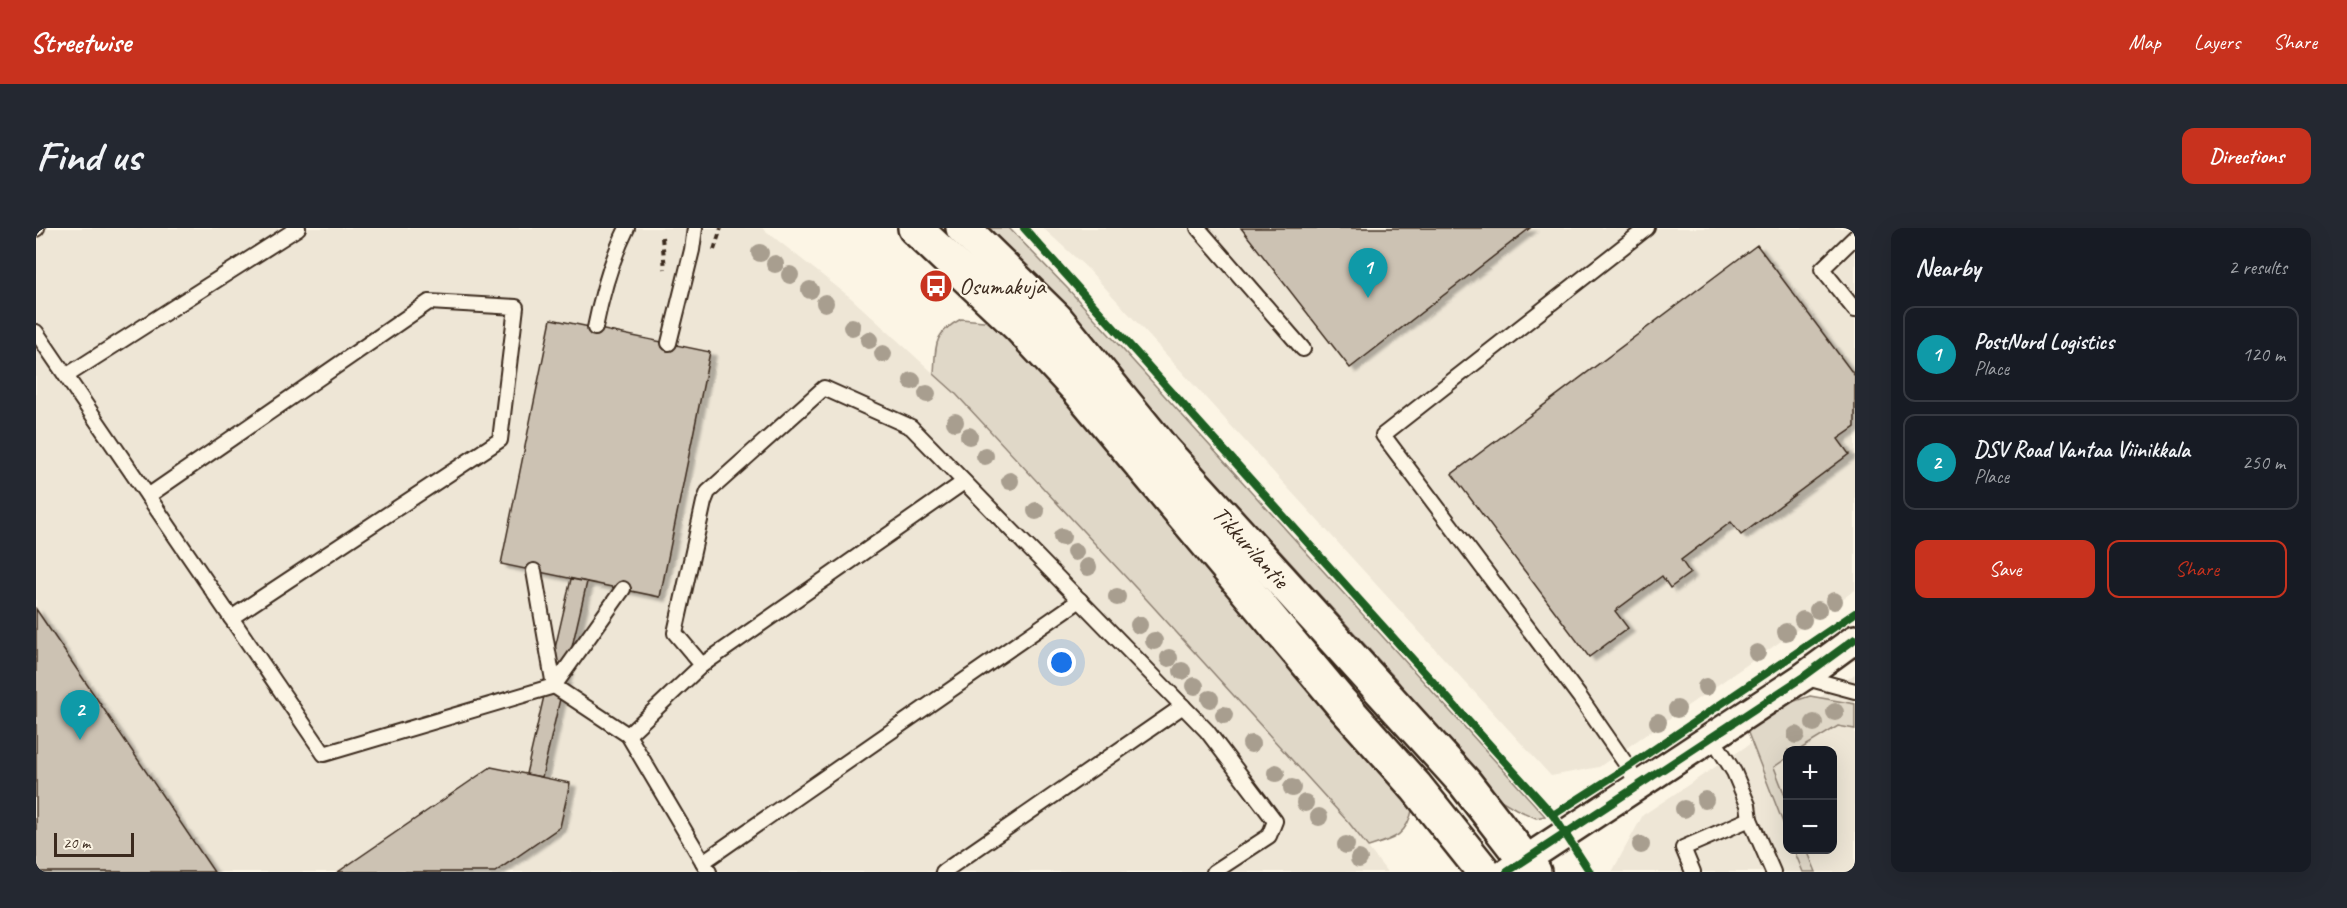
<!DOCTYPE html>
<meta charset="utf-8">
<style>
:root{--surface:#171b24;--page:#242831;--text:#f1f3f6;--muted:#9ea1a6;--line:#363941;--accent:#c8321e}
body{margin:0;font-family:Caveat,sans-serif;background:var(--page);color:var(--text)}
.controls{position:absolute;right:18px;bottom:18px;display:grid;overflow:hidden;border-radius:12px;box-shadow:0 6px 24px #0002}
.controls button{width:54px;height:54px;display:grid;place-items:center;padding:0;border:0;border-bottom:2px solid var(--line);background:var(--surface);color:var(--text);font:30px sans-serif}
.scale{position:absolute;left:18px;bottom:15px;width:80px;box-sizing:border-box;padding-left:6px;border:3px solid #3b2a1e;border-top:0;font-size:16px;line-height:21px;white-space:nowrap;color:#3b2a1e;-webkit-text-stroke:4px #fcf5e5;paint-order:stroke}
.you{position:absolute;left:1026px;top:435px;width:21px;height:21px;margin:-15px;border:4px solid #fff;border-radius:50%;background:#1a73e8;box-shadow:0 0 0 9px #1a73e833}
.badge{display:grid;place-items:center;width:39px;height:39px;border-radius:50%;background:var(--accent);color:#fff;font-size:20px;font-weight:700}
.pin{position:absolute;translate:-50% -50px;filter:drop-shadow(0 2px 3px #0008)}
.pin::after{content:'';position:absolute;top:32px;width:21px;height:18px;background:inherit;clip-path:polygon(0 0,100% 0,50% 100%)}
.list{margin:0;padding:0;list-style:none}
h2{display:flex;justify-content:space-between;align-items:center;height:78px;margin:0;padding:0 24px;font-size:26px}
h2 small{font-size:20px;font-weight:400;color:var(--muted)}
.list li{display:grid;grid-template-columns:39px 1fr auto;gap:18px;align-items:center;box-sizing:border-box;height:96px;margin:0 12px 12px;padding:0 12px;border:2px solid var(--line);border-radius:12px}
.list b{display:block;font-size:22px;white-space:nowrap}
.list p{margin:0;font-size:20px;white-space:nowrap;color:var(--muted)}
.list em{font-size:20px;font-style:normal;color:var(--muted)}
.actions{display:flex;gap:12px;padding:18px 24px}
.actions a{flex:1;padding:14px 0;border:2px solid var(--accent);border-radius:12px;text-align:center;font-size:21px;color:var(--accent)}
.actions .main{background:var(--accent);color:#fff}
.map{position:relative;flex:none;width:1819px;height:644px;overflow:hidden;border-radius:12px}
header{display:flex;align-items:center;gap:36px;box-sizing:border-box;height:84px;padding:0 30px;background:var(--accent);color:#fff}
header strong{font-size:28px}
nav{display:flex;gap:33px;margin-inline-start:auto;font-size:21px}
.intro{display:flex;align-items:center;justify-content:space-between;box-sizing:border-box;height:144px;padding:0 36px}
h1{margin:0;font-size:42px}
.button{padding:15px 27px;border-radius:12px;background:var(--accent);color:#fff;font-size:21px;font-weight:700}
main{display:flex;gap:36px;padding:0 36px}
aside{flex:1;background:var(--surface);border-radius:12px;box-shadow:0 6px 24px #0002}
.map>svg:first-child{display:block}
.built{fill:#eee6d6;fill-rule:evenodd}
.green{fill:#e0d8c8;stroke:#8e8173;stroke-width:1.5}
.building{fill:#ccc2b3;stroke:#3b2a1e;stroke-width:1.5;filter:url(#shadow)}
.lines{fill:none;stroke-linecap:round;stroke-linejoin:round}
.lane-casing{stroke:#3b2a1e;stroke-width:18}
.street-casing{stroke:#3b2a1e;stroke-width:32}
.primary-casing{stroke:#3b2a1e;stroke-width:38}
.path{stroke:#3b2a1e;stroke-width:4;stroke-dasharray:6 4.5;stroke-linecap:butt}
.lane{stroke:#fcf5e5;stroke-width:14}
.street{stroke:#fcf5e5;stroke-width:27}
.primary{stroke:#fcf5e5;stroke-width:33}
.cycleway-casing{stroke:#fcf5e5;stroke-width:11}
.cycleway{stroke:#1b5e20;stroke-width:8}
.tree{fill:#a89e8f}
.labels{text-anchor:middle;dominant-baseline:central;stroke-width:4.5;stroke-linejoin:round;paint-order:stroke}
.poi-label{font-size:24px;fill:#3b2a1e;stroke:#fcf5e5;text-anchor:start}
.street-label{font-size:24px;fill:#3b2a1e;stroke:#fcf5e5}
</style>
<header>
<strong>Streetwise</strong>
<nav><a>Map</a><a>Layers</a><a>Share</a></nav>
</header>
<div class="intro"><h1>Find us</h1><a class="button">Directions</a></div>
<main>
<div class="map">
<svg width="1819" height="644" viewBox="0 0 1819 644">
<defs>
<filter id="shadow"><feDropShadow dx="6" dy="4" stdDeviation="1.5" flood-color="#0004"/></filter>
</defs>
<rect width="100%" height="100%" fill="#fcf5e5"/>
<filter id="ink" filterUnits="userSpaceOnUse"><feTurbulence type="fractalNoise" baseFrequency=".0167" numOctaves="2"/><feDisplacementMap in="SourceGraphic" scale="12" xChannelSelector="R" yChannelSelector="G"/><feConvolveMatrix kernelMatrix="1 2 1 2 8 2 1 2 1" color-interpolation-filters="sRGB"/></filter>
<g filter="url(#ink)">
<!-- built -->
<g class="built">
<path d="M 0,0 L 726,0 L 815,70 L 918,164 L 1112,373 L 1313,595 L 1351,644 L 0,644 Z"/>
<path d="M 1007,0 L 1819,0 L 1819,362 L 1563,539 L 1515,548 L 1052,41 Z"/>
<path d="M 1819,446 L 1819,644 L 1576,644 L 1607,587 ZM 1752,522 L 1796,522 L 1796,622 L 1752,622 Z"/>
</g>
<!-- green -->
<g class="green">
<path d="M 949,0 L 973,0 L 1032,61 L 1509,588 L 1500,590 L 1480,581 L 1463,571 L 1442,550 L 1392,496 L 1361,452 L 1242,321 L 1119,196 L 1037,86 L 1000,48 Z"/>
<path d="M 925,91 L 959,94 L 983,111 L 1147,301 L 1155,322 L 1377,579 C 1371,608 1358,611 1332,619 L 1313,595 L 1112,373 L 918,164 L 898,146 C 900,116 897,106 925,91 Z"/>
<path d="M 1774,468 L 1819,476 L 1819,501 L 1802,498 L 1763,522 L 1752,522 L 1751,530 L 1738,539 L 1751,573 L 1751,605 L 1712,505 L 1714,501 L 1756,474 Z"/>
<path d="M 1758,622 L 1771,622 L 1780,644 L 1767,644 Z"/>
</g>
<!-- building -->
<g class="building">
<path d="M 1205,0 L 1494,0 L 1314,140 Z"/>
<path d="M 1721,17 L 1819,148 L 1819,199 L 1802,211 L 1813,226 L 1705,307 L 1695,294 L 1645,332 L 1654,345 L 1634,360 L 1626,348 L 1579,383 L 1592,400 L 1553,429 L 1416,246 Z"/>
<path d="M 515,91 L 674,124 L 624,369 L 465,336 Z"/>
<path d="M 535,351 L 551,354 L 506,549 L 490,546 Z"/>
<path d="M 0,381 L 178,644 L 0,644 Z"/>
<path d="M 455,539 L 534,555 L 524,599 L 459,644 L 302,644 Z"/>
</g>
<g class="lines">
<!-- lane casing -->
<g class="lane-casing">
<g id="lane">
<path d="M 1162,0 L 1267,121"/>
<path d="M 0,1 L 1,0"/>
<path d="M 1819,9 L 1786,41 L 1819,82"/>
<path d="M 559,100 C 566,65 575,32 591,0"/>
<path d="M 0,104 L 288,526 L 518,458 L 587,361"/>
<path d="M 633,115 L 656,22 L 659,0"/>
<path d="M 30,148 L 262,0"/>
<path d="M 112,268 L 393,74 L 480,79 L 464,212 L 195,390"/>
<path d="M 498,343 L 518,458 L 592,507 L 673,644"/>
<path d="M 666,437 L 928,254"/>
<path d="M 1767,449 L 1819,463"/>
<path d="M 592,507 L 666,437 L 639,405 L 668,274 L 672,264 L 788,160 L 875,199 L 1171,503 L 1239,593 L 1233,608 L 1178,644"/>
<path d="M 1676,509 L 1698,544 L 1712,577 L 1714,591 L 1737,644"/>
<path d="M 1601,557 L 1592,539 L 1543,468 L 1347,207 L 1611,0"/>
<path d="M 667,634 L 1044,372"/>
<path d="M 907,644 L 1147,478"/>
<path d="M 1657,644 L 1647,620 L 1714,591"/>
</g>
</g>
<!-- street casing -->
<g class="street-casing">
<path id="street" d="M 1471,644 L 1767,449 L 1819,411"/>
</g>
<!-- primary casing -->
<g class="primary-casing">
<g id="primary">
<path d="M 879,0 L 984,99 L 1041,160 L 1305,475 L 1380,559 L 1448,644"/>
<path id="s1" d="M 927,0 L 1020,91 L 1127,222 L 1429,555 L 1498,644"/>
</g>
</g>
<!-- path -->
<g class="path">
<path d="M 626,9 L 629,41"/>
<path d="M 678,22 L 685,0"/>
</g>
<!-- lane -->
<use href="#lane" class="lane"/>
<!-- street -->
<use href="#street" class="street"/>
<!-- primary -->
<use href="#primary" class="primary"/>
<!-- cycleway casing -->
<g class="cycleway-casing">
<g id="cycleway">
<path d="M 988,0 L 1517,587 L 1554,644"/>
<path d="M 1517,587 L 1592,539 L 1819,385"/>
<path d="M 1471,644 L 1767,449 L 1819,411"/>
</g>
</g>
<!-- cycleway -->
<use href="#cycleway" class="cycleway"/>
</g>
<!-- trees -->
<g class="tree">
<circle cx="724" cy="25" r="9"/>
<circle cx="739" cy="36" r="9"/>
<circle cx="754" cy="47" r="9"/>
<circle cx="774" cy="62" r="9"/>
<circle cx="789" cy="75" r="9"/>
<circle cx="816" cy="99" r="9"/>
<circle cx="833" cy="112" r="9"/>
<circle cx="847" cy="126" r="9"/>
<circle cx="876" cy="153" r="9"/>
<circle cx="891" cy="166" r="9"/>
<circle cx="919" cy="194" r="9"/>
<circle cx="933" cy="208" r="9"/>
<circle cx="949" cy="228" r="9"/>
<circle cx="974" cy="253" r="9"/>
<circle cx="1000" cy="283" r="9"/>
<circle cx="1026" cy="309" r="9"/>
<circle cx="1039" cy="324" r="9"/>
<circle cx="1052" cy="339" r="9"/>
<circle cx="1081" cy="369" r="9"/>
<circle cx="1798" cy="373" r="9"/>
<circle cx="1782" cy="382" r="9"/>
<circle cx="1767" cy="392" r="9"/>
<circle cx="1103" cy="397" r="9"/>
<circle cx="1750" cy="404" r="9"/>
<circle cx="1118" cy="413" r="9"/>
<circle cx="1721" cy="425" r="9"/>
<circle cx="1133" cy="430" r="9"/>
<circle cx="1146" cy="443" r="9"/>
<circle cx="1159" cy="458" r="9"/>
<circle cx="1670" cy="459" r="9"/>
<circle cx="1174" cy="471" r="9"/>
<circle cx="1641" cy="481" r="9"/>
<circle cx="1799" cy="484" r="9"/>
<circle cx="1188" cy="487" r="9"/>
<circle cx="1622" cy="494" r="9"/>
<circle cx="1778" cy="495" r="9"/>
<circle cx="1760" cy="507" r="9"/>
<circle cx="1215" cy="516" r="9"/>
<circle cx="1240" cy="545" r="9"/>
<circle cx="1256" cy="560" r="9"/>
<circle cx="1669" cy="572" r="9"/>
<circle cx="1269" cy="575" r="9"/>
<circle cx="1648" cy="581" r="9"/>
<circle cx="1283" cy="589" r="9"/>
<circle cx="1310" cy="617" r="9"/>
<circle cx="1605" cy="617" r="9"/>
<circle cx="1323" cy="631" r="9"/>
</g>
</g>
<!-- icons -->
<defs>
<g id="bus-disc" transform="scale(1.725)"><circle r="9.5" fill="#c8321e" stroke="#fcf5e5"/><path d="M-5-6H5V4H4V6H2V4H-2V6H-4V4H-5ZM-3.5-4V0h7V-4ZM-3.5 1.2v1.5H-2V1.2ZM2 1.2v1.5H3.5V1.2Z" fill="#fff"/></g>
</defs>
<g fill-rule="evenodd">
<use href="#bus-disc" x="900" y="58"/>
</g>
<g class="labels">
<!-- poi labels -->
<g class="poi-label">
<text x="923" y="58">Osumakuja</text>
</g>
<!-- street labels -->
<g class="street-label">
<text stroke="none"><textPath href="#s1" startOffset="430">Tikkurilantie</textPath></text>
</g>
</g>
</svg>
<div class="controls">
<button>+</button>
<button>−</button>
</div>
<div class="scale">20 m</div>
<div class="you"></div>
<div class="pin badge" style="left:1332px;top:70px;background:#0f9aa8">1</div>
<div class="pin badge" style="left:44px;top:512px;background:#0f9aa8">2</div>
</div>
<aside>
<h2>Nearby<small>2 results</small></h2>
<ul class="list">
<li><span class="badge" style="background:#0f9aa8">1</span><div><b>PostNord Logistics</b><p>Place</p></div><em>120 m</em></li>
<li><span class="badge" style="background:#0f9aa8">2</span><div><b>DSV Road Vantaa Viinikkala</b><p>Place</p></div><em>250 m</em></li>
</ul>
<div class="actions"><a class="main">Save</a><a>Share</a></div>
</aside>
</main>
